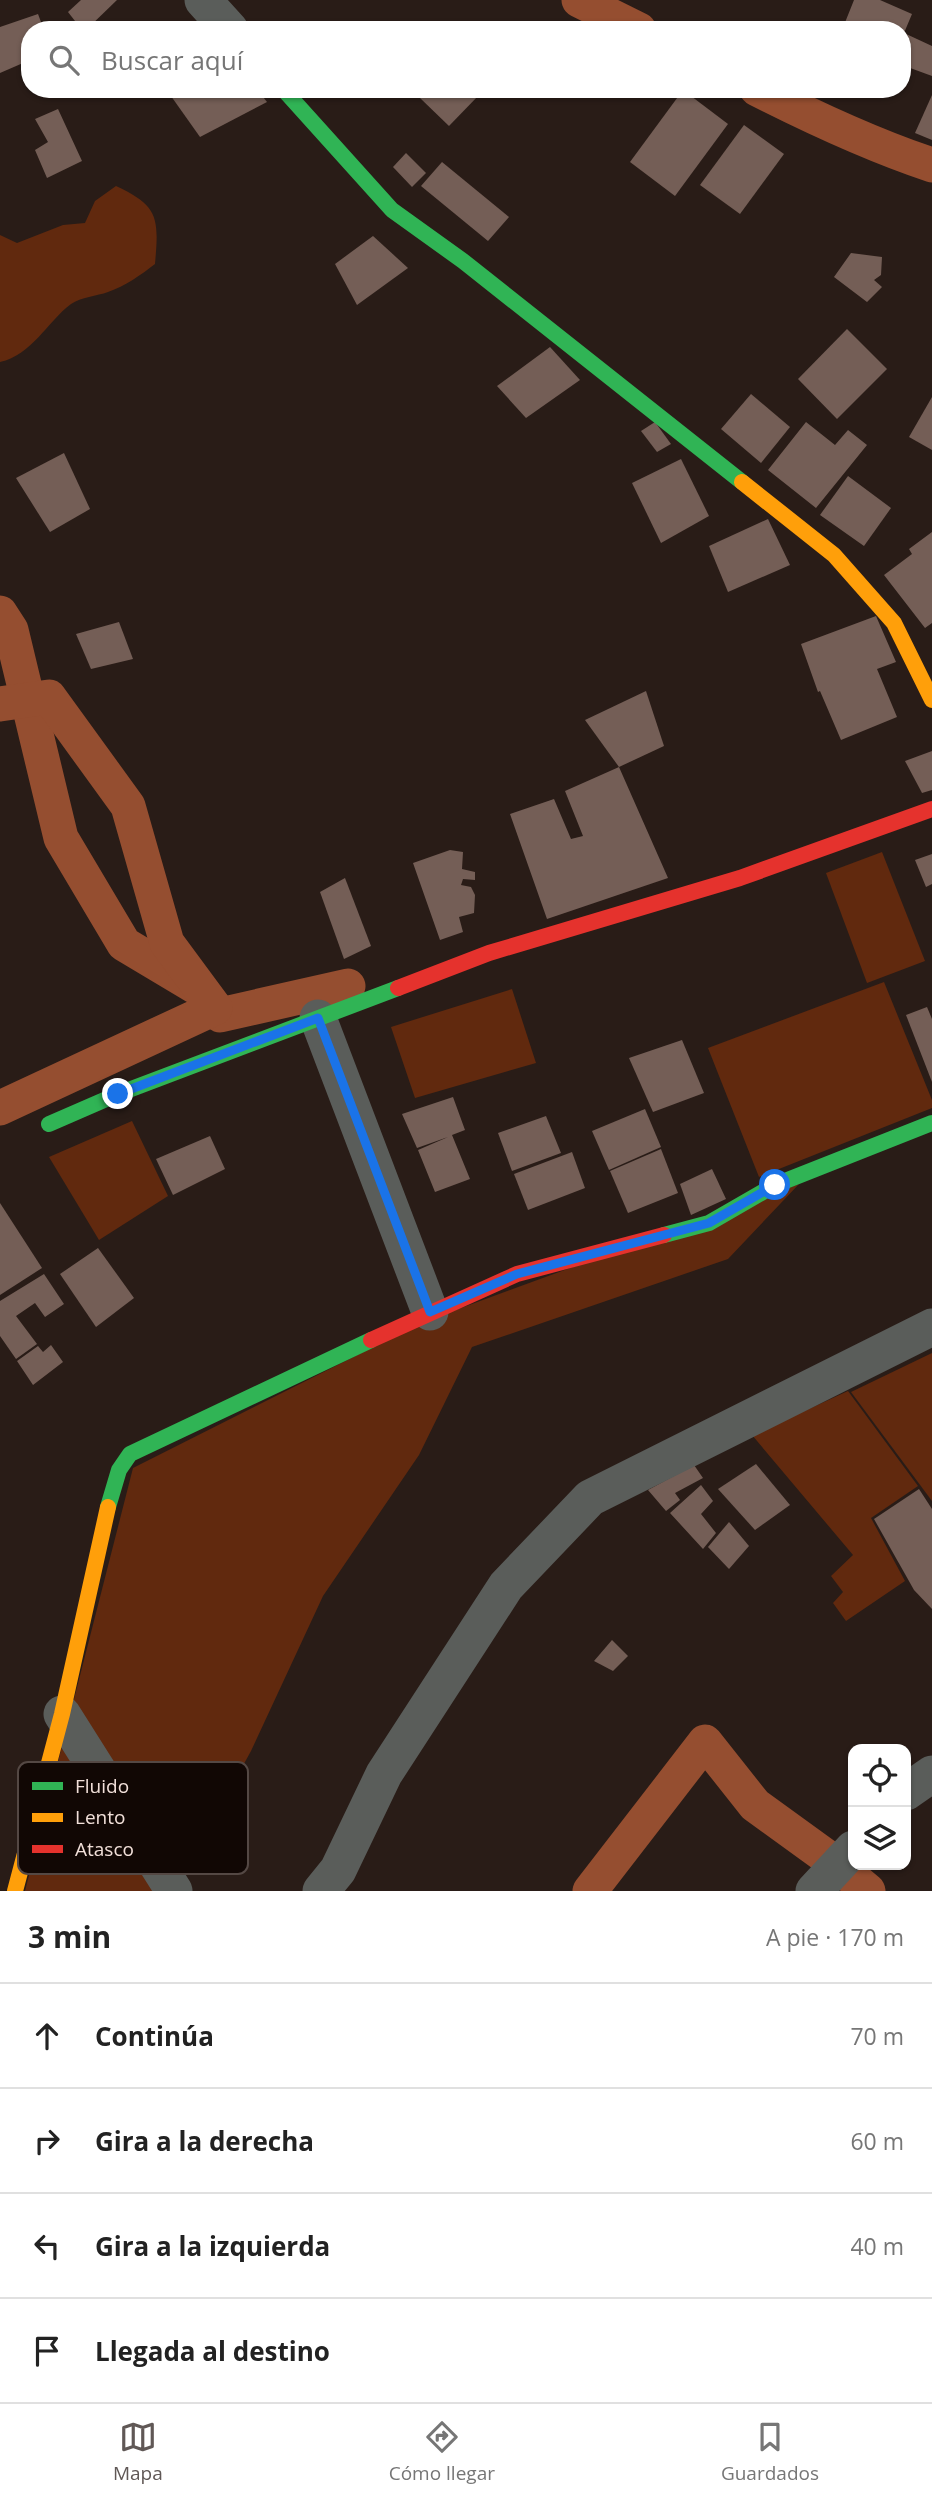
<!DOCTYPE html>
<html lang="es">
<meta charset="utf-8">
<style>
:root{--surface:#fff;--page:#f6f6f6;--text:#222;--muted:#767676;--line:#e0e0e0;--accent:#605856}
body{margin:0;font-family:"Open Sans",sans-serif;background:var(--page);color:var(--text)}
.controls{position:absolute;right:21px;bottom:21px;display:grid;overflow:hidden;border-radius:14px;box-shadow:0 2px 5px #0004}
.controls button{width:63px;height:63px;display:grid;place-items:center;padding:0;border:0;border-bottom:2px solid var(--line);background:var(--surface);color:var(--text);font:35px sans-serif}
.stop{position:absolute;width:21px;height:21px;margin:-16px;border:5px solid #1a73e8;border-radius:50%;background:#fff}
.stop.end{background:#1a73e8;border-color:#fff;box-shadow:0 2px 7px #0008}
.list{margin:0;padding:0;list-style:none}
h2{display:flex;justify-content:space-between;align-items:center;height:91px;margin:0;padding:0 28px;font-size:30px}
h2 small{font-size:23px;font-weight:400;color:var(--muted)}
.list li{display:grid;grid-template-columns:46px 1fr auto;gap:21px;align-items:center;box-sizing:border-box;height:105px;padding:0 28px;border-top:2px solid var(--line)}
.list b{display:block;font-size:26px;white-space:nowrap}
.list em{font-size:23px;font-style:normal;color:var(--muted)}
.icon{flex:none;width:38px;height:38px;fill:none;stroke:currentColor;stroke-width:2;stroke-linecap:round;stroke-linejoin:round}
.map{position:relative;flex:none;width:932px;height:1891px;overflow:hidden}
.search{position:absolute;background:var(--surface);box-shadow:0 2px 5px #0004;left:21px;right:21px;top:21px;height:77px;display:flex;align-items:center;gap:18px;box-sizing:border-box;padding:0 24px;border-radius:28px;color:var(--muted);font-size:26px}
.sheet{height:511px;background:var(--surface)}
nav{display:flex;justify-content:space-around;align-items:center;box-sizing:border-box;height:98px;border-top:2px solid var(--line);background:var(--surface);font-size:19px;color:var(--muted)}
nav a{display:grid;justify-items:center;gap:4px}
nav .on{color:var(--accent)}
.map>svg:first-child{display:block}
.green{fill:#61290e}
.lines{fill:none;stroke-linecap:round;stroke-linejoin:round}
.canal{stroke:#954e30;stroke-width:35}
.building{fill:#745e56}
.street{stroke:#5a5d5a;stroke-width:37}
.fast{stroke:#30b455;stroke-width:16}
.slow{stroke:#ff9f0a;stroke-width:16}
.jam{stroke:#e5322d;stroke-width:16}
.route{stroke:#1a73e8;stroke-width:9}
.key{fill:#110704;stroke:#544844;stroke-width:2}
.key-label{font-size:19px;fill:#f1dfd9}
</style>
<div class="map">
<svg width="932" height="1891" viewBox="0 0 932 1891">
<rect width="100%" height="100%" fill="#291c17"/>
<!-- green -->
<g class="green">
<path d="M 116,186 C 159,206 159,218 155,264 C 141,275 125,286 108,292 C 97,296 81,297 71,304 C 47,322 32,355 0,362 L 0,235 L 17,243 L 63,225 L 85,223 L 95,201 Z"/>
<path d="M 882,852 L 925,961 L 867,983 L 826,873 Z"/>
<path d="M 884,982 L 932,1100 L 932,1108 L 759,1177 L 708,1048 Z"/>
<path d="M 512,989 L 536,1063 L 415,1098 L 391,1027 Z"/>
<path d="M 132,1121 L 168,1196 L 99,1240 L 49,1157 Z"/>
<path d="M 799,1184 L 728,1259 L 472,1347 L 419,1455 L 323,1596 L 251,1751 L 174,1891 L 25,1891 L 133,1468 L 423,1322 Z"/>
<path d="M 932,1353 L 932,1501 L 851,1392 Z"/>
<path d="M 848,1391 L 918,1486 L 871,1518 L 905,1581 L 846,1621 L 833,1603 L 843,1592 L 831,1576 L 853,1555 L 752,1435 Z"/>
</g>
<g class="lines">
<!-- canal -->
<g class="canal">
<path d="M 579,0 L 639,30"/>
<path d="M 757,89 C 814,118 872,145 932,165"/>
<path d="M 0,613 L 11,630 L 61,838 L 124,944 L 201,990 L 220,1015 L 348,986"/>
<path d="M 0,704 L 49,697 L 128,806 L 167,943 L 215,1008 L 0,1108"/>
<path d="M 843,1870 L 868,1891"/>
<path d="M 590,1891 L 705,1742 L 755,1805 L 835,1863"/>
</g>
</g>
<!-- building -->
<g class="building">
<path d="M 81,0 L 117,0 L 86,30 L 82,30 L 68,12 Z"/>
<path d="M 854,0 L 880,0 L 912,14 L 904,33 L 932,46 L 932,76 L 902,65 L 902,30 L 842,30 Z"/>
<path d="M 38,14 L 44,30 L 30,30 L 30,60 L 0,73 L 0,27 Z"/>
<path d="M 166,89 L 257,89 L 267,102 L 200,137 Z"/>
<path d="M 428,89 L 473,89 L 479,95 L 449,126 L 420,98 Z"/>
<path d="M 683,90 L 728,124 L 675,196 L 630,162 Z"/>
<path d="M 932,95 L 932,140 L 915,133 Z"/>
<path d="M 58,109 L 82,161 L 47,178 L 35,150 L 48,142 L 35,119 Z"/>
<path d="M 744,125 L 784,154 L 740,214 L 700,185 Z"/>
<path d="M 406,153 L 426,173 L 412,187 L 393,167 Z"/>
<path d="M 442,162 L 509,217 L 488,241 L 421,186 Z"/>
<path d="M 373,236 L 408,268 L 357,305 L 335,264 Z"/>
<path d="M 851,253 L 882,257 L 881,275 L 874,280 L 882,287 L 867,302 L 834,277 Z"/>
<path d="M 847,329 L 887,369 L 837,419 L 798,379 Z"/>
<path d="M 550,347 L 580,380 L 526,418 L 497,386 Z"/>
<path d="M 751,394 L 790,427 L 761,463 L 721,429 Z"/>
<path d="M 932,397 L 932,450 L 909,437 Z"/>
<path d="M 655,422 L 671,444 L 657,452 L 641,431 Z"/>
<path d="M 806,422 L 835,445 L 848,430 L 867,445 L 816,508 L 768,470 Z"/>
<path d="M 64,453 L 90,509 L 50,532 L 16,478 Z"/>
<path d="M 681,459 L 709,516 L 661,543 L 632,483 Z"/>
<path d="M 848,476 L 891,508 L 864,546 L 820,515 Z"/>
<path d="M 768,519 L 790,565 L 728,592 L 709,546 Z"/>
<path d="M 932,532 L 932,623 L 925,628 L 884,575 L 912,554 L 909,549 Z"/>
<path d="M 876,616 L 896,662 L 877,669 L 897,717 L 841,740 L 820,691 L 818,692 L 801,644 Z"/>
<path d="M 119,622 L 133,659 L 91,669 L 76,634 Z"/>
<path d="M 646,691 L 664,746 L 619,767 L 585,720 Z"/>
<path d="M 932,751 L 932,790 L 922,793 L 905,761 Z"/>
<path d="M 619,767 L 668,878 L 547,919 L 510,814 L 554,799 L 571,839 L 583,836 L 565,791 Z"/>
<path d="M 450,850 L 463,852 L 462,869 L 475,872 L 475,880 L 463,879 L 461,885 L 471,887 L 475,895 L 474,913 L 459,917 L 463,932 L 440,940 L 413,863 Z"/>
<path d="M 932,854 L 932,884 L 926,887 L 915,860 Z"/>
<path d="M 345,878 L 371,946 L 344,959 L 320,892 Z"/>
<path d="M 927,1007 L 932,1019 L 932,1082 L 906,1015 Z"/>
<path d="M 682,1040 L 704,1093 L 653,1112 L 629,1058 Z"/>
<path d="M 453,1097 L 465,1130 L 452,1135 L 470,1179 L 435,1192 L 418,1150 L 448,1137 L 417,1148 L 402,1114 Z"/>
<path d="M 645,1109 L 661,1147 L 609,1170 L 592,1131 Z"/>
<path d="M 546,1116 L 561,1153 L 512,1171 L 498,1133 Z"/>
<path d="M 210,1136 L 225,1169 L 173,1195 L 156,1159 Z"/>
<path d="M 661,1149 L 678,1193 L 628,1213 L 610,1171 Z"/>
<path d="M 572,1152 L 585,1188 L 528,1210 L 514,1174 Z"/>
<path d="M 712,1169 L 726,1199 L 691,1215 L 680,1184 Z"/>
<path d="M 0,1203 L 42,1268 L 0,1295 Z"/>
<path d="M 98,1248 L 134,1298 L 96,1327 L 60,1274 Z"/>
<path d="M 44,1274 L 64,1304 L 45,1317 L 35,1303 L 16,1316 L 37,1344 L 16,1359 L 0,1336 L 0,1301 Z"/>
<path d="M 51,1345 L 63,1362 L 33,1385 L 17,1361 L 38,1346 L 43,1352 Z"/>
<path d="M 756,1464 L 790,1505 L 755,1530 L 718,1489 Z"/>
<path d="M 694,1465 L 703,1478 L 675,1493 L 680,1500 L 666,1511 L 648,1490 Z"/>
<path d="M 701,1485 L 713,1501 L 701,1514 L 716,1533 L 703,1549 L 670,1513 Z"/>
<path d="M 919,1489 L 932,1509 L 932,1609 L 914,1590 L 874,1519 Z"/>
<path d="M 729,1522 L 749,1546 L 729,1569 L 708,1547 Z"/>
<path d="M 612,1640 L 628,1656 L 613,1671 L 594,1661 Z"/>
</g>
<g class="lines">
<!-- street -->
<g class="street">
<path d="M 203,0 L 230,30"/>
<path d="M 318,1018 L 430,1312"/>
<path d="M 62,1714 L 174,1891"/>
<path d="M 906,1792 L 932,1774"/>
<path d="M 321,1891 L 338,1870 L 384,1774 L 506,1586 L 590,1498 L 932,1327"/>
<path d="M 814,1891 L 853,1849"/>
</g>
<!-- fast -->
<g class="fast">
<path d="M 283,89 L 392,210 L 463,261 L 742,482"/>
<path d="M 49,1124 L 118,1094 L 398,988"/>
<path d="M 664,1235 L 709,1223 L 775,1185 L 932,1123"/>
<path d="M 108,1507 L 119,1470 L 130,1454 L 371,1340"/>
</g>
<!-- slow -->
<g class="slow">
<path d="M 742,482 L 834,555 L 894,623 L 932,700"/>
<path d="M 15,1891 L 62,1714 L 108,1507"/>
</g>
<!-- jam -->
<g class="jam">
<path d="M 398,988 L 489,953 L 740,878 L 932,809"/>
<path d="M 371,1340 L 517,1274 L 664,1235"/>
</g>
</g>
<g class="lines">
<!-- route -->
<path class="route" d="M 118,1094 L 318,1018 L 430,1312 L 517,1274 L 709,1223 L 775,1185"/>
</g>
<!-- legend -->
<rect x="18" y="1762" width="230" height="112" rx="10" class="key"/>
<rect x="32" y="1782" width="31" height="8" fill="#30b455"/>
<rect x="32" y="1813" width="31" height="9" fill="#ff9f0a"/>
<rect x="32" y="1845" width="31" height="8" fill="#e5322d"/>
<g class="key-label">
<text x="75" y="1793">Fluido</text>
<text x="75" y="1824">Lento</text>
<text x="75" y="1856">Atasco</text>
</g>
</svg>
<div class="controls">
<button><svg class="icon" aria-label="locate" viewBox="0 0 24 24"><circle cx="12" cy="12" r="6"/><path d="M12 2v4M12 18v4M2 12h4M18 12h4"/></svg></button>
<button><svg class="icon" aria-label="layers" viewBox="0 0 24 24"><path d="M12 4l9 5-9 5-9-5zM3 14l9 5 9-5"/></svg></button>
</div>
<div class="stop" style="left:775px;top:1185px"></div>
<div class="stop end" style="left:118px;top:1094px"></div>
<div class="search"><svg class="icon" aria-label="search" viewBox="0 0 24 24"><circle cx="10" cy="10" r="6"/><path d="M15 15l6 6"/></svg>Buscar aquí</div>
</div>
<section class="sheet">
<h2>3 min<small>A pie · 170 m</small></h2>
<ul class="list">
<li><svg class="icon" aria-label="ahead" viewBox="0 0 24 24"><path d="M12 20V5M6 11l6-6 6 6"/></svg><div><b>Continúa</b></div><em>70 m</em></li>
<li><svg class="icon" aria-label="right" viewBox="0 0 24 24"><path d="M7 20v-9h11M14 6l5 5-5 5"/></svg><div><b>Gira a la derecha</b></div><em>60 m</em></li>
<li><svg class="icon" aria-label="left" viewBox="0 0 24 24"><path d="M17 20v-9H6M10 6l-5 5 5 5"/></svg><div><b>Gira a la izquierda</b></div><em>40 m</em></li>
<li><svg class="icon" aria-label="arrive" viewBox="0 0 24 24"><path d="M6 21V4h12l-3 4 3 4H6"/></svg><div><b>Llegada al destino</b></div></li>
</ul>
</section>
<nav>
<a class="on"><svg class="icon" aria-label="map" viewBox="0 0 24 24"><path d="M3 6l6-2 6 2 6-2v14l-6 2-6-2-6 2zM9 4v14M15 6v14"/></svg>Mapa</a>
<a><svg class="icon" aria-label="directions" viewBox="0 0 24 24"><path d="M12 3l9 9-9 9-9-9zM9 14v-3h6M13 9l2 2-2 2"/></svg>Cómo llegar</a>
<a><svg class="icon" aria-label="saved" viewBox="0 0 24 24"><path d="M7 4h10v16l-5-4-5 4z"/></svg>Guardados</a>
</nav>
